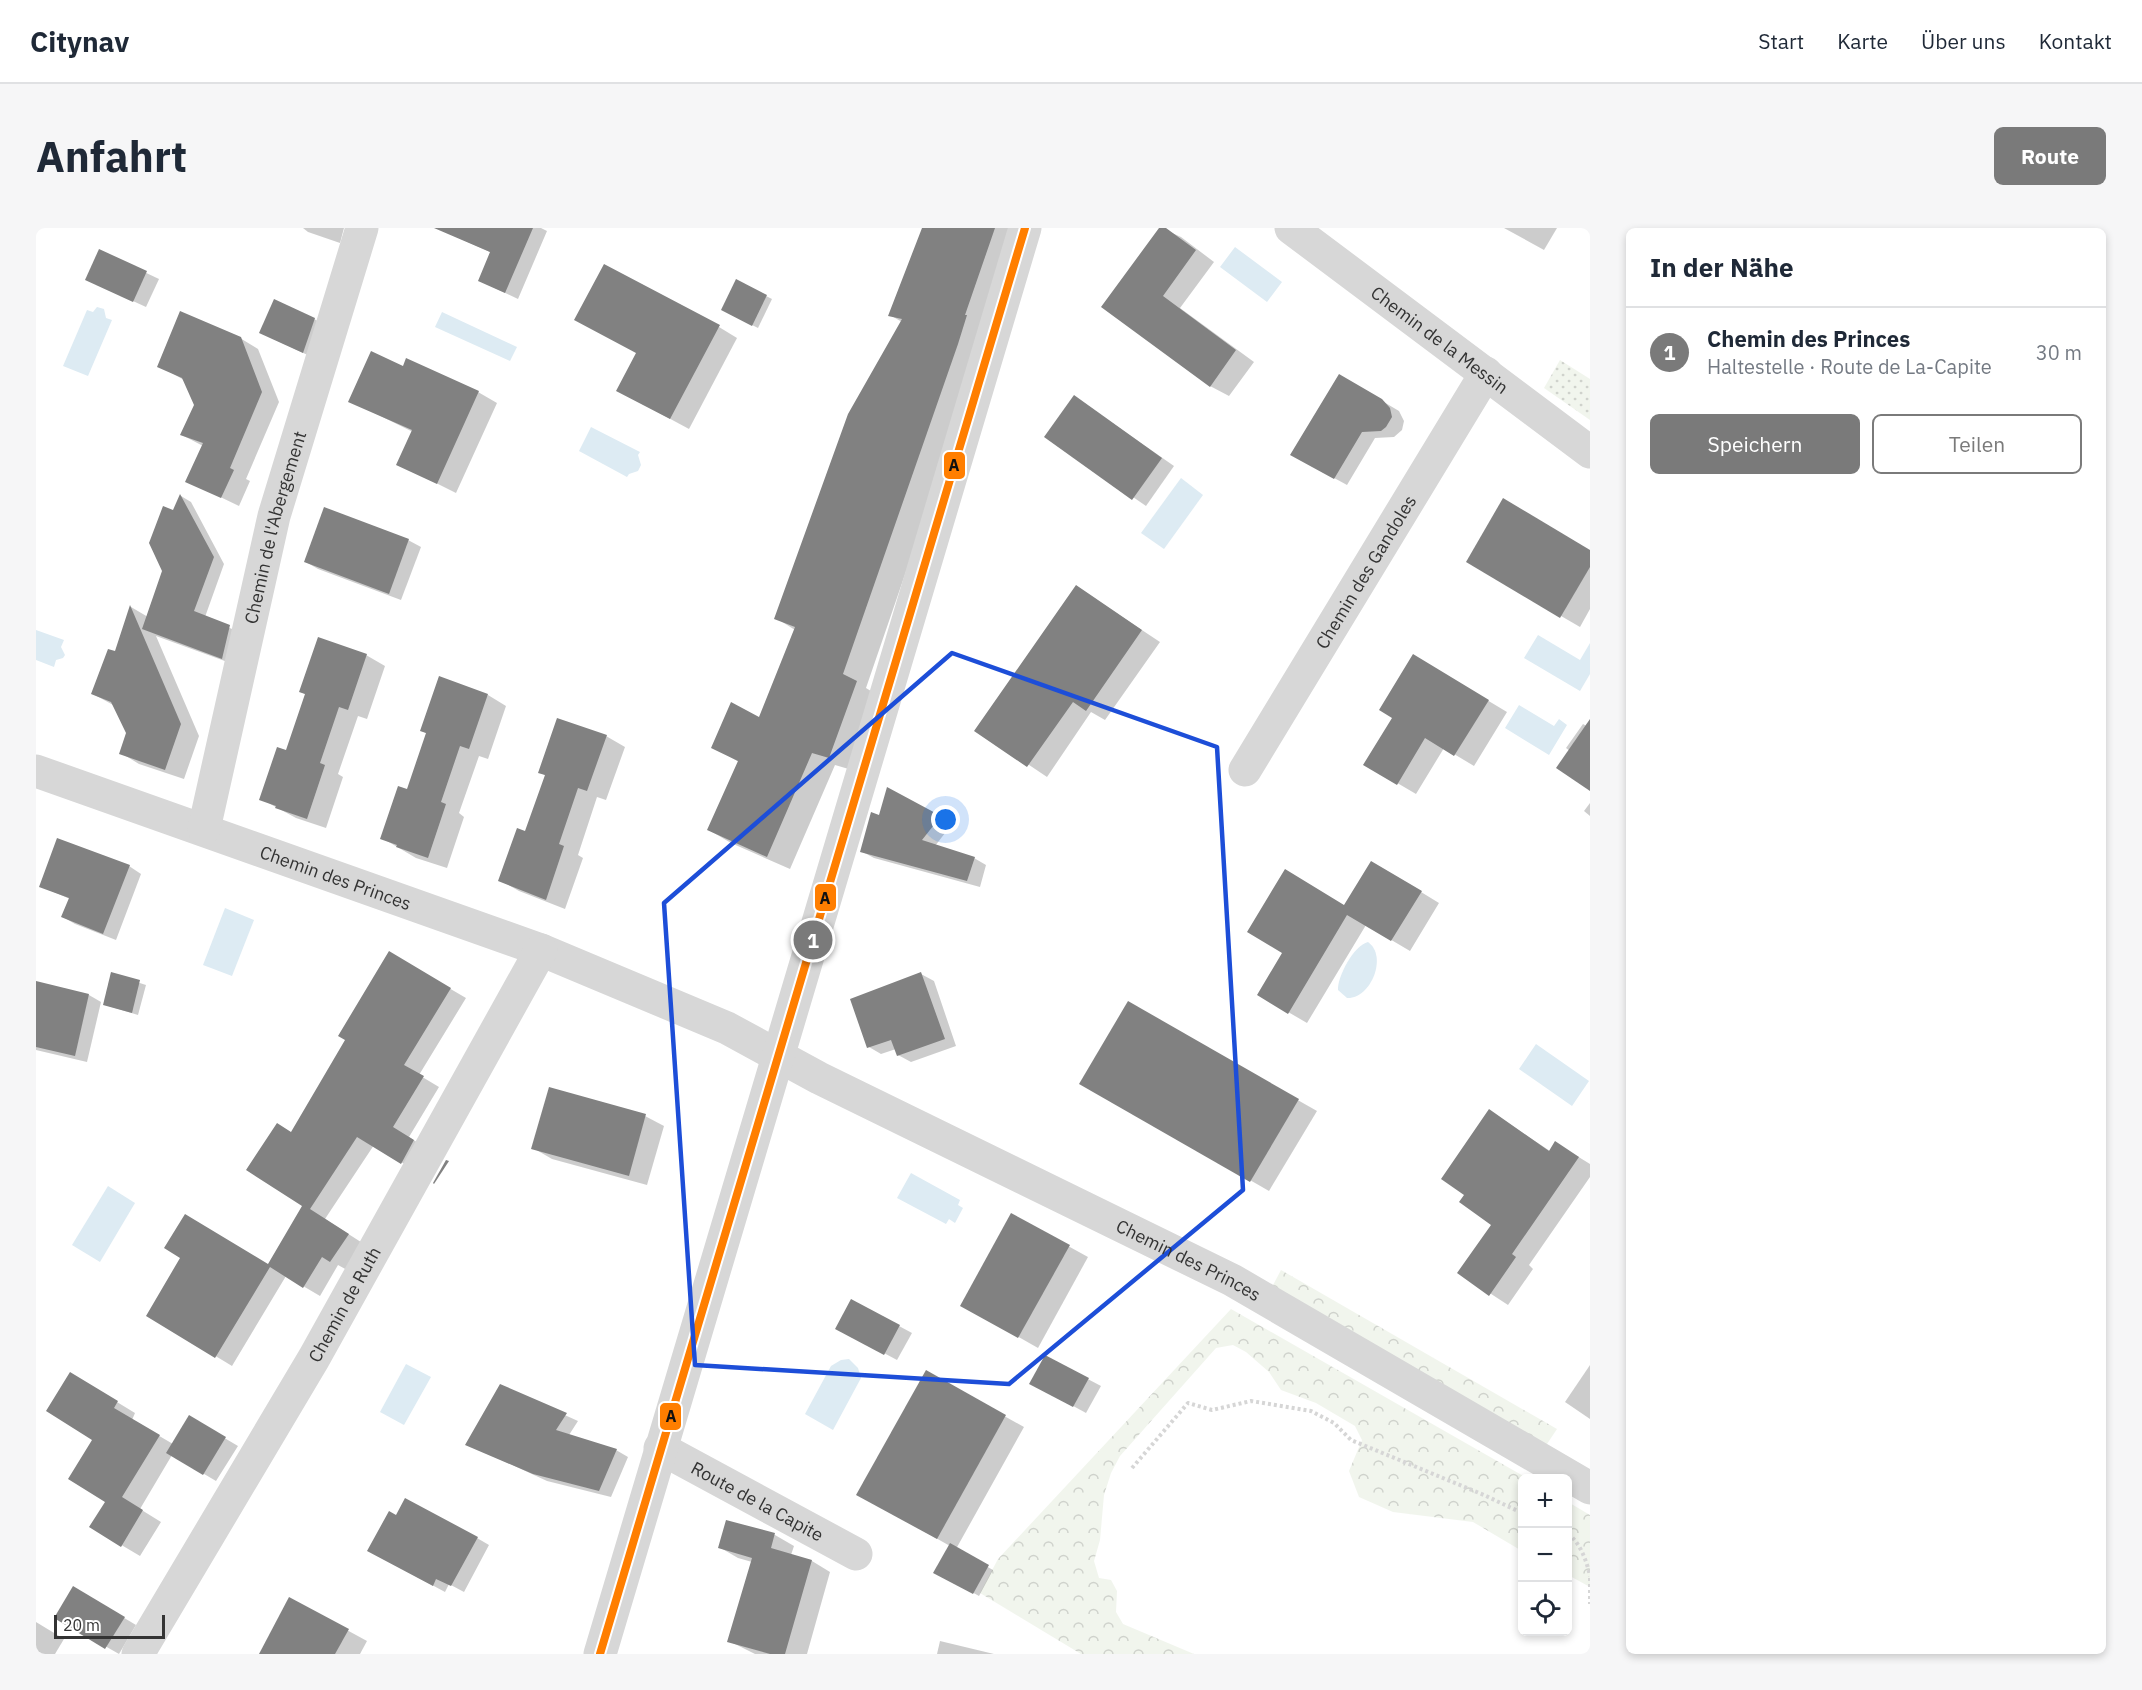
<!DOCTYPE html>
<html lang="de">
<meta charset="utf-8">
<style>
:root{--surface:#fff;--page:#f6f6f7;--text:#1f2937;--muted:#747a83;--line:#e0e1e3;--accent:#7a7a7a}
body{margin:0;font-family:"IBM Plex Sans",sans-serif;background:var(--page);color:var(--text)}
.controls{position:absolute;right:18px;bottom:18px;display:grid;overflow:hidden;border-radius:9px;box-shadow:0 3px 9px #0003}
.controls button{width:54px;height:54px;display:grid;place-items:center;padding:0;border:0;border-bottom:2px solid var(--line);background:var(--surface);color:var(--text);font:30px sans-serif}
.scale{position:absolute;left:18px;bottom:15px;width:111px;box-sizing:border-box;padding-left:6px;border:3px solid #333;border-top:0;font-size:16px;line-height:21px;white-space:nowrap;color:#333;-webkit-text-stroke:4px #fff;paint-order:stroke}
.you{position:absolute;left:910px;top:592px;width:21px;height:21px;margin:-15px;border:4px solid #fff;border-radius:50%;background:#1a73e8;box-shadow:0 0 0 9px #1a73e833}
.badge{display:grid;place-items:center;width:39px;height:39px;border-radius:50%;background:var(--accent);color:#fff;font-size:20px;font-weight:700}
.pin{position:absolute;translate:-50% -50%;border:3px solid #fff;box-shadow:0 2px 6px #0006}
.list{margin:0;padding:0;list-style:none}
h2{display:flex;justify-content:space-between;align-items:center;height:78px;margin:0;padding:0 24px;font-size:26px}
h2 small{font-size:20px;font-weight:400;color:var(--muted)}
.list li{display:grid;grid-template-columns:39px 1fr auto;gap:18px;align-items:center;box-sizing:border-box;height:90px;padding:0 24px;border-top:2px solid var(--line)}
.list b{display:block;font-size:22px;white-space:nowrap}
.list p{margin:0;font-size:20px;white-space:nowrap;color:var(--muted)}
.list em{font-size:20px;font-style:normal;color:var(--muted)}
.actions{display:flex;gap:12px;padding:18px 24px}
.actions a{flex:1;padding:14px 0;border:2px solid var(--accent);border-radius:9px;text-align:center;font-size:21px;color:var(--accent)}
.actions .main{background:var(--accent);color:#fff}
.icon{flex:none;width:33px;height:33px;fill:none;stroke:currentColor;stroke-width:2;stroke-linecap:round;stroke-linejoin:round}
.map{position:relative;flex:none;width:1554px;height:1426px;overflow:hidden;border-radius:9px}
header{display:flex;align-items:center;gap:36px;box-sizing:border-box;height:84px;padding:0 30px;background:var(--surface);border-bottom:2px solid var(--line)}
header strong{font-size:28px}
nav{display:flex;gap:33px;margin-inline-start:auto;font-size:21px}
.intro{display:flex;align-items:center;justify-content:space-between;box-sizing:border-box;height:144px;padding:0 36px}
h1{margin:0;font-size:42px}
.button{padding:15px 27px;border-radius:9px;background:var(--accent);color:#fff;font-size:21px;font-weight:700}
main{display:flex;gap:36px;padding:0 36px}
aside{flex:1;background:var(--surface);border-radius:9px;box-shadow:0 3px 9px #0003}
.map>svg:first-child{display:block}
.grass{fill:url(#grass-dots)}
.forest{fill:url(#forest-crowns)}
.water{fill:#ddebf3}
.shadow{fill:#0003}
.building{fill:#818181}
.lines{fill:none;stroke-linecap:round;stroke-linejoin:round}
.path{stroke:#d6d6d6;stroke-width:4;stroke-dasharray:3 3;stroke-linecap:butt}
.minor{stroke:#d7d7d7;stroke-width:33}
.bus-1-casing{stroke:#fff;stroke-width:12}
.bus-1{stroke:#ff7e00;stroke-width:8}
.marked{fill:none;stroke:#1d4ed8;stroke-width:4.5;stroke-linejoin:round}
.labels{text-anchor:middle;dominant-baseline:central;stroke-width:6;stroke-linejoin:round;paint-order:stroke}
.street-label{font-size:18px;fill:#333;stroke:#fff}
.line-badge{stroke:#fff;stroke-width:2}
.pale-badge-label{font-size:16px;text-anchor:middle;font-weight:bold;fill:#111}
</style>
<header>
<strong>Citynav</strong>
<nav><a>Start</a><a>Karte</a><a>Über uns</a><a>Kontakt</a></nav>
</header>
<div class="intro"><h1>Anfahrt</h1><a class="button">Route</a></div>
<main>
<div class="map">
<svg width="1554" height="1426" viewBox="0 0 1554 1426">
<defs>
<pattern id="grass-dots" width="8" height="8" patternUnits="userSpaceOnUse" patternTransform="scale(1.5)"><rect width="8" height="8" fill="#f1f5ed"/><path d="M2 2h.1M6 6h.1" fill="none" stroke="#cfd2cc" stroke-width="1.8" stroke-linecap="round"/></pattern>
<pattern id="forest-crowns" width="20" height="18" patternUnits="userSpaceOnUse" patternTransform="scale(1.5)"><rect width="20" height="18" fill="#f1f5ed"/><path d="M2 6a3 3 0 1 1 6 0M12 15a3 3 0 1 1 6 0" fill="none" stroke="#cfd2cc"/></pattern>
</defs>
<rect width="100%" height="100%" fill="#fff"/>
<!-- grass -->
<path class="grass" d="M 1524,132 L 1554,151 L 1554,192 L 1508,160 Z"/>
<!-- forest -->
<g class="forest">
<path d="M 1245,1042 L 1521,1201 L 1509,1219 L 1236,1059 Z"/>
<path d="M 1195,1081 L 1491,1250 L 1486,1250 L 1486,1323 L 1437,1294 L 1357,1284 L 1323,1269 L 1313,1243 L 1326,1212 L 1319,1198 L 1280,1175 L 1245,1162 L 1233,1144 L 1210,1124 L 1197,1117 L 1180,1120 L 1084,1228 L 1075,1245 L 1068,1267 L 1064,1312 L 1058,1333 L 1063,1350 L 1075,1352 L 1081,1363 L 1080,1384 L 1087,1396 L 1158,1426 L 1045,1426 L 944,1365 L 962,1331 Z"/>
<path d="M 1532,1274 L 1554,1287 L 1554,1359 L 1532,1347 Z"/>
</g>
<!-- water -->
<g class="water">
<path d="M 1199,19 L 1246,54 L 1231,74 L 1184,39 Z"/>
<path d="M 61,79 L 68,81 L 70,90 L 76,92 L 52,148 L 27,138 L 51,82 L 57,84 Z"/>
<path d="M 406,84 L 481,119 L 474,133 L 399,99 Z"/>
<path d="M 555,199 L 604,224 L 602,227 L 605,237 L 602,243 L 593,246 L 591,249 L 543,223 Z"/>
<path d="M 1145,250 L 1167,267 L 1128,321 L 1105,305 Z"/>
<path d="M 0,402 L 28,412 L 25,419 L 29,427 L 27,430 L 20,432 L 18,439 L 0,432 Z"/>
<path d="M 1502,407 L 1544,432 L 1554,415 L 1554,446 L 1544,463 L 1488,430 Z"/>
<path d="M 1483,477 L 1518,498 L 1523,491 L 1531,497 L 1513,527 L 1469,500 Z"/>
<path d="M 189,680 L 218,692 L 196,748 L 167,737 Z"/>
<path d="M 1332,714 C 1352,728 1335,771 1311,770 L 1302,762 C 1301,749 1318,717 1332,714 Z"/>
<path d="M 1500,816 L 1553,853 L 1536,878 L 1483,841 Z"/>
<path d="M 875,945 L 924,972 L 922,977 L 927,980 L 919,995 L 913,991 L 910,996 L 861,970 Z"/>
<path d="M 72,958 L 99,975 L 64,1034 L 36,1017 Z"/>
<path d="M 813,1131 L 822,1140 L 825,1150 L 797,1202 L 769,1186 L 795,1138 L 805,1132 Z"/>
<path d="M 370,1136 L 395,1149 L 368,1197 L 344,1184 Z"/>
</g>
<!-- shadow -->
<g class="shadow">
<path d="M 267,0 L 308,0 L 304,15 L 272,4 Z"/>
<path d="M 505,0 L 511,3 L 482,71 L 444,53 L 456,25 L 403,1 Z"/>
<path d="M 887,0 L 986,0 L 953,102 L 830,460 L 843,468 L 816,542 L 799,537 L 754,641 L 695,615 L 673,602 L 703,534 L 677,519 L 724,491 L 759,402 L 740,390 L 866,94 L 854,87 Z"/>
<path d="M 1125,0 L 1145,9 L 1178,34 L 1144,80 L 1218,134 L 1193,168 L 1174,158 L 1067,79 Z"/>
<path d="M 1468,0 L 1521,0 L 1508,22 Z"/>
<path d="M 64,23 L 123,51 L 110,79 L 51,52 Z"/>
<path d="M 700,53 L 736,71 L 722,100 L 692,85 Z"/>
<path d="M 278,91 L 291,98 L 280,131 L 225,105 Z"/>
<path d="M 683,99 L 701,110 L 653,201 L 601,173 Z"/>
<path d="M 204,110 L 222,121 L 243,174 L 210,251 L 214,253 L 203,278 L 151,253 L 167,218 L 146,207 L 160,177 L 148,152 L 123,138 Z"/>
<path d="M 368,140 L 442,164 L 461,175 L 420,265 L 362,236 L 377,204 L 314,173 Z"/>
<path d="M 1304,148 L 1363,183 L 1368,193 L 1366,202 L 1358,209 L 1339,210 L 1311,257 L 1256,227 Z"/>
<path d="M 1039,169 L 1138,238 L 1110,278 L 1010,209 Z"/>
<path d="M 145,268 L 155,274 L 188,336 L 169,389 L 205,405 L 197,436 L 120,408 L 163,508 L 148,551 L 103,536 L 85,525 L 92,505 L 79,478 L 57,466 L 80,425 L 95,379 L 112,389 L 128,343 L 138,283 Z"/>
<path d="M 372,312 L 385,319 L 365,372 L 282,341 L 270,334 Z"/>
<path d="M 1554,323 L 1554,381 L 1544,399 L 1432,334 Z"/>
<path d="M 1041,359 L 1124,414 L 1069,492 L 1055,484 L 1011,549 L 941,502 Z"/>
<path d="M 330,427 L 349,438 L 331,491 L 322,488 L 302,546 L 307,549 L 290,600 L 260,590 L 225,571 L 251,524 L 271,467 L 265,464 Z"/>
<path d="M 1396,439 L 1471,484 L 1438,538 L 1408,520 L 1380,566 L 1329,536 Z"/>
<path d="M 452,467 L 470,478 L 452,531 L 443,528 L 423,585 L 428,589 L 411,640 L 380,630 L 346,610 L 372,563 L 392,506 L 386,503 Z"/>
<path d="M 1547,496 L 1554,500 L 1554,562 L 1534,523 L 1530,520 Z"/>
<path d="M 570,508 L 589,519 L 570,572 L 561,569 L 542,627 L 547,630 L 529,681 L 483,663 L 464,652 L 490,605 L 510,548 L 504,544 Z"/>
<path d="M 852,561 L 916,596 L 899,618 L 938,630 L 950,637 L 944,659 L 838,630 L 825,623 L 844,588 Z"/>
<path d="M 1554,575 L 1554,588 L 1548,583 Z"/>
<path d="M 93,638 L 105,646 L 80,712 L 39,696 L 27,689 L 34,671 L 4,658 Z"/>
<path d="M 1354,645 L 1403,675 L 1374,723 L 1330,697 L 1271,795 L 1223,767 L 1248,724 Z"/>
<path d="M 353,725 L 430,770 L 383,847 L 403,859 L 373,909 L 393,922 L 381,944 L 338,917 L 289,991 L 328,1016 L 311,1042 L 302,1037 L 284,1068 L 250,1048 L 196,1138 L 112,1087 L 232,1037 L 268,978 L 256,905 L 311,811 Z"/>
<path d="M 76,746 L 110,757 L 102,787 L 69,777 Z"/>
<path d="M 885,746 L 898,753 L 920,818 L 875,834 L 862,827 L 860,821 L 845,826 L 833,819 Z"/>
<path d="M 0,755 L 53,767 L 65,774 L 51,834 L 0,822 Z"/>
<path d="M 1092,775 L 1281,883 L 1233,963 L 1045,855 Z"/>
<path d="M 1454,883 L 1514,923 L 1520,915 L 1554,936 L 1554,949 L 1493,1037 L 1497,1041 L 1472,1077 L 1423,1045 L 1457,996 L 1430,966 Z"/>
<path d="M 609,888 L 628,898 L 611,957 L 516,931 L 497,920 Z"/>
<path d="M 976,987 L 1052,1029 L 1002,1120 L 926,1077 Z"/>
<path d="M 863,1098 L 876,1105 L 861,1132 L 814,1107 Z"/>
<path d="M 1010,1129 L 1065,1158 L 1050,1185 L 1008,1162 Z"/>
<path d="M 1554,1137 L 1554,1191 L 1529,1174 Z"/>
<path d="M 890,1144 L 988,1199 L 920,1321 L 957,1342 L 943,1368 L 905,1347 L 914,1318 L 822,1266 Z"/>
<path d="M 35,1146 L 99,1185 L 96,1192 L 137,1216 L 153,1189 L 202,1218 L 180,1253 L 136,1227 L 104,1281 L 125,1294 L 104,1328 L 55,1299 L 71,1273 L 58,1211 Z"/>
<path d="M 464,1158 L 542,1193 L 533,1207 L 580,1222 L 592,1229 L 575,1269 L 511,1253 L 431,1216 Z"/>
<path d="M 360,1289 L 441,1310 L 453,1317 L 428,1364 L 413,1356 L 409,1364 L 346,1330 Z"/>
<path d="M 691,1293 L 739,1307 L 758,1318 L 755,1327 L 776,1333 L 794,1344 L 771,1426 L 719,1426 L 693,1413 L 716,1334 L 702,1330 L 683,1319 Z"/>
<path d="M 38,1360 L 100,1397 L 83,1426 L 20,1390 Z"/>
<path d="M 254,1371 L 331,1413 L 324,1426 L 224,1426 Z"/>
<path d="M 0,1394 L 28,1411 L 19,1426 L 0,1426 Z"/>
<path d="M 904,1413 L 958,1426 L 901,1426 Z"/>
</g>
<!-- building -->
<g class="building">
<path d="M 398,0 L 497,0 L 469,65 L 442,53 L 454,24 Z"/>
<path d="M 886,0 L 959,0 L 929,87 L 931,87 L 922,116 L 807,446 L 821,453 L 793,530 L 776,525 L 731,629 L 671,602 L 702,533 L 675,520 L 695,474 L 723,489 L 759,399 L 738,391 L 812,186 L 866,91 L 852,88 Z"/>
<path d="M 1123,0 L 1130,0 L 1160,22 L 1127,68 L 1200,122 L 1174,159 L 1065,79 Z"/>
<path d="M 63,21 L 111,43 L 97,74 L 49,52 Z"/>
<path d="M 568,36 L 684,97 L 634,191 L 580,163 L 600,125 L 538,92 Z"/>
<path d="M 700,51 L 731,67 L 716,98 L 685,82 Z"/>
<path d="M 238,71 L 279,90 L 267,125 L 223,105 Z"/>
<path d="M 144,83 L 205,109 L 226,164 L 194,240 L 198,242 L 185,270 L 149,254 L 167,215 L 144,207 L 158,177 L 146,150 L 121,139 Z"/>
<path d="M 335,123 L 367,138 L 370,130 L 443,163 L 401,256 L 360,237 L 376,202 L 312,174 Z"/>
<path d="M 1303,146 L 1346,171 L 1354,180 L 1356,189 L 1350,199 L 1345,203 L 1326,204 L 1298,251 L 1254,227 Z"/>
<path d="M 1038,167 L 1126,230 L 1096,272 L 1008,209 Z"/>
<path d="M 144,266 L 178,329 L 158,383 L 194,397 L 186,431 L 106,401 L 126,343 L 113,315 L 127,278 L 137,282 Z"/>
<path d="M 1467,270 L 1554,322 L 1554,339 L 1524,390 L 1430,334 Z"/>
<path d="M 288,279 L 373,311 L 353,366 L 268,334 Z"/>
<path d="M 1040,357 L 1106,402 L 1050,483 L 1037,474 L 991,539 L 938,503 Z"/>
<path d="M 94,377 L 145,496 L 129,542 L 83,526 L 90,505 L 75,474 L 55,466 L 72,421 L 79,423 Z"/>
<path d="M 282,409 L 331,426 L 312,482 L 303,479 L 284,535 L 289,537 L 271,591 L 239,580 L 240,578 L 223,572 L 241,519 L 250,522 L 269,466 L 263,464 Z"/>
<path d="M 1377,426 L 1453,472 L 1418,528 L 1389,510 L 1361,557 L 1327,537 L 1356,490 L 1343,482 Z"/>
<path d="M 403,448 L 452,466 L 433,521 L 424,518 L 405,574 L 410,576 L 392,630 L 360,619 L 361,617 L 344,611 L 362,558 L 371,561 L 390,505 L 384,503 Z"/>
<path d="M 521,490 L 571,507 L 551,563 L 542,560 L 523,616 L 528,618 L 510,672 L 462,653 L 481,600 L 489,603 L 509,547 L 502,545 Z"/>
<path d="M 1554,491 L 1554,563 L 1520,540 Z"/>
<path d="M 851,559 L 905,588 L 886,612 L 939,629 L 931,653 L 824,624 L 835,584 L 843,587 Z"/>
<path d="M 21,610 L 94,637 L 67,706 L 25,689 L 33,670 L 3,659 Z"/>
<path d="M 1335,633 L 1386,663 L 1355,713 L 1311,687 L 1252,786 L 1221,767 L 1246,725 L 1211,704 L 1249,641 L 1308,677 Z"/>
<path d="M 353,723 L 415,760 L 368,837 L 388,848 L 357,899 L 378,912 L 365,936 L 321,909 L 274,981 L 313,1006 L 294,1034 L 286,1029 L 267,1060 L 234,1039 L 179,1130 L 110,1088 L 144,1030 L 128,1020 L 149,986 L 232,1036 L 266,978 L 210,942 L 241,895 L 255,904 L 309,812 L 302,808 Z"/>
<path d="M 75,744 L 104,752 L 96,785 L 67,777 Z"/>
<path d="M 885,744 L 909,811 L 861,828 L 855,812 L 831,820 L 814,771 Z"/>
<path d="M 0,753 L 53,766 L 39,828 L 0,819 Z"/>
<path d="M 1092,773 L 1263,871 L 1214,954 L 1043,856 Z"/>
<path d="M 513,859 L 610,886 L 593,948 L 495,921 Z"/>
<path d="M 1453,881 L 1513,923 L 1519,913 L 1543,929 L 1476,1026 L 1480,1029 L 1453,1068 L 1421,1045 L 1455,997 L 1423,974 L 1428,967 L 1405,951 Z"/>
<path d="M 410,932 L 413,933 L 398,956 L 397,955 Z"/>
<path d="M 975,985 L 1034,1017 L 982,1110 L 924,1078 Z"/>
<path d="M 815,1071 L 864,1097 L 848,1127 L 799,1101 Z"/>
<path d="M 1009,1127 L 1053,1150 L 1037,1179 L 993,1156 Z"/>
<path d="M 890,1142 L 970,1187 L 901,1311 L 820,1267 Z"/>
<path d="M 34,1144 L 82,1173 L 78,1180 L 124,1207 L 86,1269 L 107,1282 L 85,1319 L 53,1299 L 69,1274 L 32,1251 L 56,1212 L 10,1183 Z"/>
<path d="M 464,1156 L 531,1185 L 520,1202 L 581,1221 L 563,1263 L 497,1246 L 429,1217 Z"/>
<path d="M 153,1187 L 190,1209 L 167,1247 L 130,1225 Z"/>
<path d="M 369,1270 L 442,1309 L 415,1358 L 400,1351 L 397,1358 L 331,1323 L 353,1283 L 360,1287 Z"/>
<path d="M 690,1292 L 739,1305 L 735,1320 L 776,1332 L 749,1426 L 734,1426 L 691,1414 L 716,1330 L 682,1320 Z"/>
<path d="M 914,1315 L 953,1337 L 937,1366 L 897,1345 Z"/>
<path d="M 37,1358 L 89,1389 L 69,1421 L 18,1390 Z"/>
<path d="M 253,1369 L 313,1401 L 299,1426 L 223,1426 Z"/>
</g>
<g class="lines">
<!-- path -->
<g class="path">
<path d="M 1096,1240 L 1152,1175 L 1176,1182 L 1215,1173 L 1275,1183 L 1298,1195 L 1315,1212 L 1448,1267 L 1486,1285"/>
<path d="M 1532,1306 C 1544,1314 1551,1334 1554,1348"/>
<path d="M 1554,1350 L 1554,1376"/>
</g>
<!-- minor -->
<g class="minor">
<path id="s1" d="M 1255,0 L 1554,224"/>
<path id="s2" d="M 1209,542 L 1450,145"/>
<path id="s3" d="M 0,543 L 505,722 L 691,800 L 783,850 L 1196,1052 L 1554,1260"/>
<path id="s4" d="M 168,601 L 238,288 L 326,0"/>
<path id="s5" d="M 624,1220 L 820,1326"/>
<path id="s6" d="M 102,1426 L 278,1130 L 505,722"/>
<path d="M 564,1426 L 989,0"/>
</g>
<!-- bus-1 casing -->
<g class="bus-1-casing">
<path id="bus-1" d="M 564,1426 L 989,0"/>
</g>
<!-- bus-1 -->
<use href="#bus-1" class="bus-1"/>
</g>
<!-- marked area -->
<path class="marked" d="M 916,425 L 1181,519 L 1207,962 L 973,1156 L 659,1137 L 628,675 Z"/>
<g class="labels">
<!-- street labels -->
<g class="street-label">
<text stroke="none"><textPath href="#s1" startOffset="186">Chemin de la Messin</textPath></text>
<text stroke="none"><textPath href="#s4" startOffset="310">Chemin de l'Abergement</textPath></text>
<text stroke="none"><textPath href="#s2" startOffset="232">Chemin des Gandoles</textPath></text>
<text stroke="none"><textPath href="#s3" startOffset="318">Chemin des Princes</textPath></text>
<text stroke="none"><textPath href="#s3" startOffset="1254">Chemin des Princes</textPath></text>
<text stroke="none"><textPath href="#s6" startOffset="406">Chemin de Ruth</textPath></text>
<text stroke="none"><textPath href="#s5" startOffset="111">Route de la Capite</textPath></text>
</g>
</g>
<g class="line-badge">
<rect x="907" y="223" width="23" height="29" rx="6" fill="#ff7e00"/>
<rect x="778" y="655" width="23" height="29" rx="6" fill="#ff7e00"/>
<rect x="623" y="1174" width="23" height="29" rx="6" fill="#ff7e00"/>
</g>
<g class="pale-badge-label">
<text x="918" y="243">A</text>
<text x="789" y="676">A</text>
<text x="635" y="1194">A</text>
</g>
</svg>
<div class="controls">
<button>+</button>
<button>−</button>
<button><svg class="icon" aria-label="locate" viewBox="0 0 24 24"><circle cx="12" cy="12" r="6"/><path d="M12 2v4M12 18v4M2 12h4M18 12h4"/></svg></button>
</div>
<div class="scale">20 m</div>
<div class="you"></div>
<div class="pin badge" style="left:777px;top:712px">1</div>
</div>
<aside>
<h2>In der Nähe<small></small></h2>
<ul class="list">
<li><span class="badge">1</span><div><b>Chemin des Princes</b><p>Haltestelle · Route de La-Capite</p></div><em>30 m</em></li>
</ul>
<div class="actions"><a class="main">Speichern</a><a>Teilen</a></div>
</aside>
</main>
